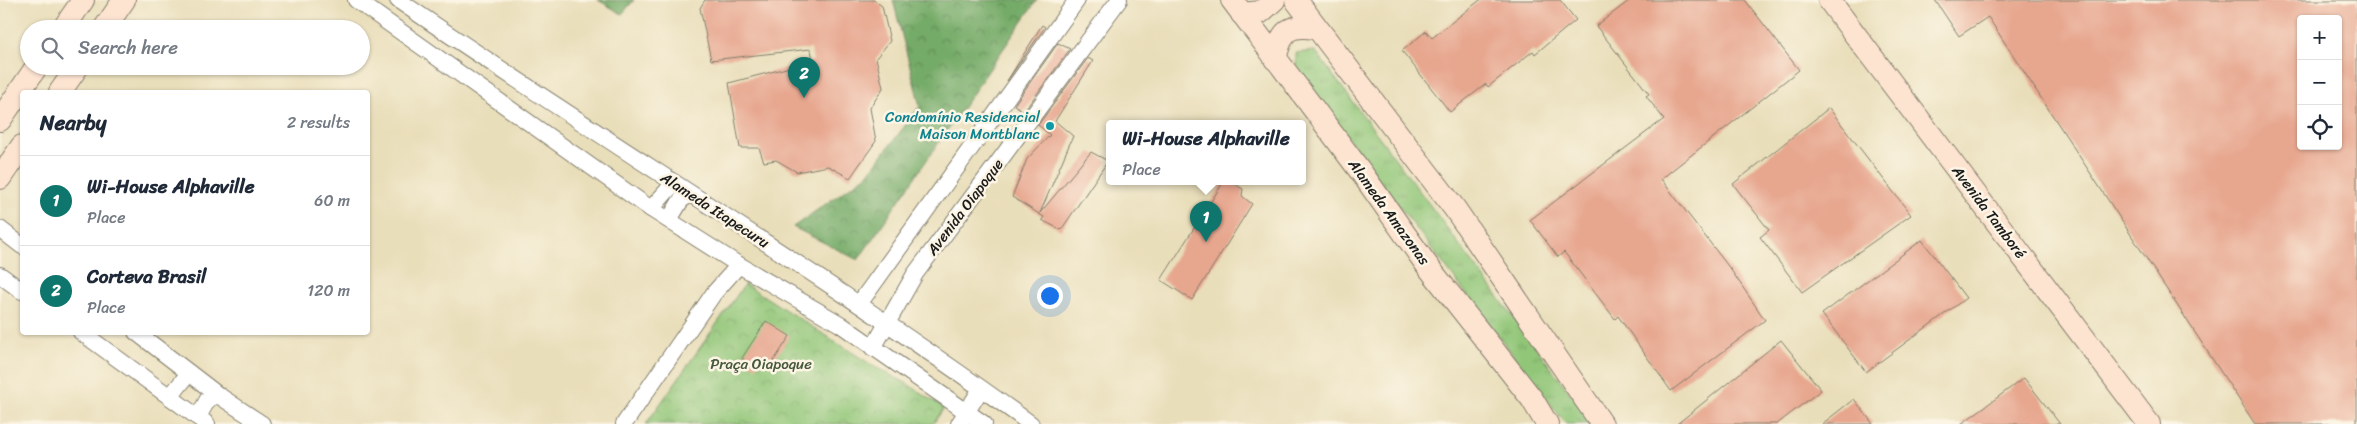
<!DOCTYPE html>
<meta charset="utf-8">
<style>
:root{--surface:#fff;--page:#f2f2f3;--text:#1f2937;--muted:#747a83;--line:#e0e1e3;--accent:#0f766e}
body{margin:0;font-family:Sriracha,sans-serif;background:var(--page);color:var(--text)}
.controls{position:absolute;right:15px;top:15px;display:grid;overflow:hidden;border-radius:5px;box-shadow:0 1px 4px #0004}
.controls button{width:45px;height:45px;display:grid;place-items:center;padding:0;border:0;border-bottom:1px solid var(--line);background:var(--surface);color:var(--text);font:25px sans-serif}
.you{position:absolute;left:1049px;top:295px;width:18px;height:18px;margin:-12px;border:4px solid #fff;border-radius:50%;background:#1a73e8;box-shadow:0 0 0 8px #1a73e833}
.badge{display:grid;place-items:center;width:32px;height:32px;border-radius:50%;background:var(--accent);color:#fff;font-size:16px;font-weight:700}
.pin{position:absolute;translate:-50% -41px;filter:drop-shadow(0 1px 2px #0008)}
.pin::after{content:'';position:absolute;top:26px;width:18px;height:15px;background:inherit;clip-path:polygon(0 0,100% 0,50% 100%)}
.popup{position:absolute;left:1106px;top:120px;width:200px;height:65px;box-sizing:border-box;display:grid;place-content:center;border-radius:5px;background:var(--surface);filter:drop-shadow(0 1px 4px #0005);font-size:16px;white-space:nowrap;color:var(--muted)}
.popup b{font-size:19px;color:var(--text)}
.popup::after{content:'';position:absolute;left:50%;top:100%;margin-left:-10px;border:10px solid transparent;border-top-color:var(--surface)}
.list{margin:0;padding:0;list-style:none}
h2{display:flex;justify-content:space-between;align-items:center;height:65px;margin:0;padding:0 20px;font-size:21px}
h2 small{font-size:16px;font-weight:400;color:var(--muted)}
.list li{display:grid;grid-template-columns:32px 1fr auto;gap:15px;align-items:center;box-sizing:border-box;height:90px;padding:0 20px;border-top:1px solid var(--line)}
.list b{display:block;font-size:19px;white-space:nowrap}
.list p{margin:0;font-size:16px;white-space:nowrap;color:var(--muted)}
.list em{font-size:16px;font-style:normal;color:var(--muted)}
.icon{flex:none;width:28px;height:28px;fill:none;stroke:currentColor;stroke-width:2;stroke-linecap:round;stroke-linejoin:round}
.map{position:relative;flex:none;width:2357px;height:424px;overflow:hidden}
.search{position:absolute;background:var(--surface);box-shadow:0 1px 4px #0004;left:20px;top:20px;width:350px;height:55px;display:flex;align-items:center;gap:12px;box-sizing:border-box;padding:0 18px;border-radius:28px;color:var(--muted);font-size:19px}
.panel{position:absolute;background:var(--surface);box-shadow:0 1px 4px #0004;left:20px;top:90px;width:350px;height:245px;border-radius:5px}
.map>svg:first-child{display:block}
.grass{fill:url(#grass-tufts);stroke:#56714a}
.forest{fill:url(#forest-crowns);stroke:#486442}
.park{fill:url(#park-crowns);stroke:#56714a}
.building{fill:#e7a68e;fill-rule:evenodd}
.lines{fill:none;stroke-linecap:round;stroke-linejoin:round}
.street-casing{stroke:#827d6b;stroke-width:18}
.secondary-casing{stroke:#827d6b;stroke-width:24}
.street{stroke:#fff;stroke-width:16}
.secondary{stroke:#fde4d1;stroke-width:22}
.culture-dot{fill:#0f9aa8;stroke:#fcf5e5;stroke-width:2}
.labels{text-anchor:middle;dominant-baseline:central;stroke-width:5;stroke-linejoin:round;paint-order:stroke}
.culture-label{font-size:15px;fill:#0d838f;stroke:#fcf5e5;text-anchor:end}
.street-label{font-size:15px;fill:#1c1c1c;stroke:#fcf5e5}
.park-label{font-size:15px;fill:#45583c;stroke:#fcf5e5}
</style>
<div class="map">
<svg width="2357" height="424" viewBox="0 0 2357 424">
<defs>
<pattern id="grass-tufts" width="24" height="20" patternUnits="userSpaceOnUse" patternTransform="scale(1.25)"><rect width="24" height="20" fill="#91c678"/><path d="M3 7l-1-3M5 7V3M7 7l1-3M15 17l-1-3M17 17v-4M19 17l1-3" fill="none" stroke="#7caa67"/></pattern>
<pattern id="forest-crowns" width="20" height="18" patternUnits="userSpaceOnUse" patternTransform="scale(1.25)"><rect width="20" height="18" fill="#74ab68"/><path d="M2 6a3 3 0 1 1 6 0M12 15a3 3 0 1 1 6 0" fill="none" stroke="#5e8a55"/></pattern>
<pattern id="park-crowns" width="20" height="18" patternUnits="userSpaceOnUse" patternTransform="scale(1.25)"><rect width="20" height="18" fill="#91c678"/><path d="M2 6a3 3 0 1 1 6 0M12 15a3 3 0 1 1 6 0" fill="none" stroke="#7caa67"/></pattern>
</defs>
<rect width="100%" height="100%" fill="#fcf5e5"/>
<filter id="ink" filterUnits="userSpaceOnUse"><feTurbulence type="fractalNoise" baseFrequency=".02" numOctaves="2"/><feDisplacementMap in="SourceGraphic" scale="10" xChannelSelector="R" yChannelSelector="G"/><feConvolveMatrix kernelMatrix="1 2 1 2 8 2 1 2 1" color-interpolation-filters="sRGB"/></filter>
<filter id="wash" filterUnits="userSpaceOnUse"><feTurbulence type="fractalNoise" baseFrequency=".0096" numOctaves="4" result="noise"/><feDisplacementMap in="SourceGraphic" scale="20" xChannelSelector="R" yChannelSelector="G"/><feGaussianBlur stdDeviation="1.12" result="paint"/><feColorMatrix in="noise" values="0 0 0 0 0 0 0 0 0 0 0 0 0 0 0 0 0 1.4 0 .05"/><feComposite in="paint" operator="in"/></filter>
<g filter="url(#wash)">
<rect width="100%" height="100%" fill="#e9deba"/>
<!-- grass -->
<path class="grass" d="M 1315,51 L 1593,424 L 1566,424 L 1370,168 L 1296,65 L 1296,53 Z"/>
<!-- forest -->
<g class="forest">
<path d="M 598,0 L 634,0 L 622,14 Z"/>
<path d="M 893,0 L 1037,0 L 858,260 L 793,227 L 867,175 L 920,106 Z"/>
</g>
<!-- park -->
<path class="park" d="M 745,284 L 875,367 L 906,383 L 944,408 L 933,424 L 646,424 Z"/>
<g id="blocks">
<!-- building -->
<g class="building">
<path d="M 705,0 L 874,0 L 882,6 L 890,41 L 876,58 L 883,88 L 870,108 L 876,141 L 850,178 L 828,166 L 797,172 L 776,160 L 764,162 L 759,148 L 740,148 L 729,83 L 813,61 L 811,49 L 711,60 L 700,8 Z"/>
<path d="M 1480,0 L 1560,0 L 1576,20 L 1535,54 L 1533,51 L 1488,87 L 1486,84 L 1450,112 L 1402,51 L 1426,31 L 1432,38 Z"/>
<path d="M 1630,0 L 1745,0 L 1799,70 L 1661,179 L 1731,270 L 1765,320 L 1671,391 L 1618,316 L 1615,319 L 1564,252 L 1558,257 L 1530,220 L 1664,119 L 1646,96 L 1649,94 L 1596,26 Z"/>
<path d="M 1935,0 L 2357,0 L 2357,424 L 2255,424 L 1988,17 L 1959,36 ZM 2301,19 L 2338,19 L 2338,146 L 2301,146 Z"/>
<path d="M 1042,25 L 1045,27 L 1007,81 Z"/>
<path d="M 1058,43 L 1070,49 L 1024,111 L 1014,105 Z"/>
<path d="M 1088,58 L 1093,61 L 1055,121 L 1073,136 L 1040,213 L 1091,152 L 1108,161 L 1061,230 L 1042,220 L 1044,217 L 1012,197 L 1027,159 L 1050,135 L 1038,125 Z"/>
<path d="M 1829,108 L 1911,215 L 1802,292 L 1760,237 L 1769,230 L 1733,184 Z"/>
<path d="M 1224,181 L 1230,181 L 1243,189 L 1242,196 L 1252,204 L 1192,300 L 1161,280 Z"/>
<path d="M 1922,240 L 1966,298 L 1866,372 L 1822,314 Z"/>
<path d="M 766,321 L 790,336 L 771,365 L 761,359 L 756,367 L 742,358 Z"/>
<path d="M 1781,340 L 1821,390 L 1777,424 L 1677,424 Z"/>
<path d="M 2024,378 L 2060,424 L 1961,424 Z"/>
<path d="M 1854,399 L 1873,424 L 1822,424 Z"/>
</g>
</g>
</g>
<g filter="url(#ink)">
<use href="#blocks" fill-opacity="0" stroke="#827d6b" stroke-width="1"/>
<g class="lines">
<!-- street casing -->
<g class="street-casing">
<g id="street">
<path d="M 356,0 L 651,209 L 739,265 L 840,324 L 984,424"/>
<path d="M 398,0 C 607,143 825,275 1031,424"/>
<path d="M 651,209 L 674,183"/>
<path d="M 669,220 L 681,200 L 691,194"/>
<path d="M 0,229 L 22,246"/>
<path d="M 0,275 L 22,291"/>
<path d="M 859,304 L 1077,0"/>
<path d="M 81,332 L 207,424"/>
<path d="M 136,332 L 218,395 L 262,424"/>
<path d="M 873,348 L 915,274 L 1119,0"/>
<path d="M 170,397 L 189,373"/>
<path d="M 198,417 L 208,399 L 218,395"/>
<path d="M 624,424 L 714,293 L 739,265"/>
<path d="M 959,424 L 981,389"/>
</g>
</g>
<!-- secondary casing -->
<g class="secondary-casing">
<g id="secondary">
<path d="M 1232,0 L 1361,172 L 1426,264 L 1532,399 L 1547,424"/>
<path d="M 1296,0 L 1455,209 L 1602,424"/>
<path d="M 1829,0 L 2149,424"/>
<path d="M 1242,14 L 1261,12 L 1274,0"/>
<path d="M 63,29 L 83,0"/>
<path d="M 104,29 L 124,0"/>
<path d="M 1275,59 C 1282,32 1286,24 1315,28"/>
<path d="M 60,92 L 78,66"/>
<path d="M 0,120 L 37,66"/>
<path d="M 0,178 L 22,146"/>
</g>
</g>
<!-- street -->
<use href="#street" class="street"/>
<!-- secondary -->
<use href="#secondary" class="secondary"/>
</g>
</g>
<!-- markers -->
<circle class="culture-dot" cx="1050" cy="126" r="5"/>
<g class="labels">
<!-- culture labels -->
<g class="culture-label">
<text x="1040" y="117">Condomínio Residencial<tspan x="1040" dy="17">Maison Montblanc</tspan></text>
</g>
<!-- street labels -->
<g class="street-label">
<text transform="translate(965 207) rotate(-53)">Avenida Oiapoque</text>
<text transform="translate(715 210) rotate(33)">Alameda Itapecuru</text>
<text transform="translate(1389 212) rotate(54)">Alameda Amazonas</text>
<text transform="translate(1989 212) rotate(53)">Avenida Tamboré</text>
</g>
<!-- park labels -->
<g class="park-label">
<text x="761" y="364">Praça Oiapoque</text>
</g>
</g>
</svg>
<div class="controls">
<button>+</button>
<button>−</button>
<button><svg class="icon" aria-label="locate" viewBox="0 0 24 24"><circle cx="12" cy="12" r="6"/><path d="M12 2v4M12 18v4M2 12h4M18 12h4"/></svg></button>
</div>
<div class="you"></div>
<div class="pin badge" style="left:1206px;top:242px">1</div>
<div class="popup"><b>Wi-House Alphaville</b>Place</div>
<div class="pin badge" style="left:804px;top:98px">2</div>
<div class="search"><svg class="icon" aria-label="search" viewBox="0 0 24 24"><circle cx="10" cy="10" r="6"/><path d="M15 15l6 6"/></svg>Search here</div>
<section class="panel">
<h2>Nearby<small>2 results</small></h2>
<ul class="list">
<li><span class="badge">1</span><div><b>Wi-House Alphaville</b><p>Place</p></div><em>60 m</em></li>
<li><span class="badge">2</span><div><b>Corteva Brasil</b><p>Place</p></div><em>120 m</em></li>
</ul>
</section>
</div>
